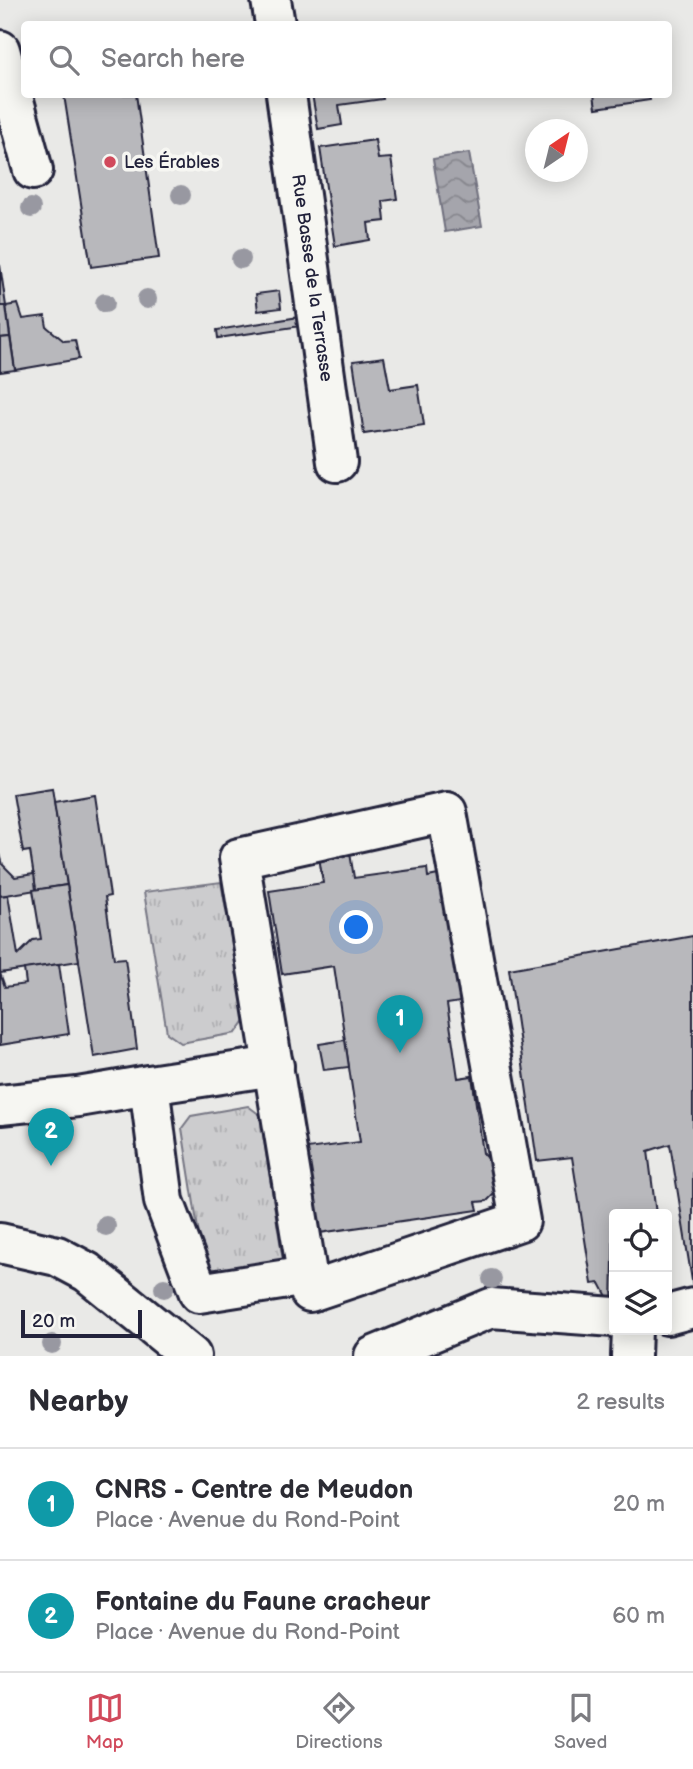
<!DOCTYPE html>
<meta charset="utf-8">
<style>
:root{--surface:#fff;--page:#f2f2f3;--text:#2b2b33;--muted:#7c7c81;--line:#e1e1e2;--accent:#d1495b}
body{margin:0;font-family:"Balsamiq Sans",sans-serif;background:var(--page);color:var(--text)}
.controls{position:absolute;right:21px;bottom:21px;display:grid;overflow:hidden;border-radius:7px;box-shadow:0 4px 18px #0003}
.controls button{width:63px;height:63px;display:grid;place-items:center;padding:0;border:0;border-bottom:2px solid var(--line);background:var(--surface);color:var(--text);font:35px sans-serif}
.compass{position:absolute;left:525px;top:119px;width:63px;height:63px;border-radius:50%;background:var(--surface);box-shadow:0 4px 18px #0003;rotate:35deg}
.scale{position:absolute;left:21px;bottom:18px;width:121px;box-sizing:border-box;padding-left:7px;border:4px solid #22223b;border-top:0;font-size:19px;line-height:24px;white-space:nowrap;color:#22223b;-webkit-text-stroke:5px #f6f6f2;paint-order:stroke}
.you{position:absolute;left:357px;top:928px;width:24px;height:24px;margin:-18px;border:5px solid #fff;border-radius:50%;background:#1a73e8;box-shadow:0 0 0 10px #1a73e833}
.badge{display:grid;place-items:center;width:46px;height:46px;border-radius:50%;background:var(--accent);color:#fff;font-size:23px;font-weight:700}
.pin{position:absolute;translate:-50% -58px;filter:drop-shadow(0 2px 4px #0008)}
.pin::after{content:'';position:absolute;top:37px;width:24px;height:21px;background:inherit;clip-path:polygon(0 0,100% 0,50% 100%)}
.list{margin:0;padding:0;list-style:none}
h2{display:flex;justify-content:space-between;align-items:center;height:91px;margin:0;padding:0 28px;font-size:30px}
h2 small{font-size:23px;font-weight:400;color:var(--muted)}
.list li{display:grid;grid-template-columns:46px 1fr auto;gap:21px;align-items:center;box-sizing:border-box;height:112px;padding:0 28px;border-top:2px solid var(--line)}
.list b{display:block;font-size:26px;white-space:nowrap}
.list p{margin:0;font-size:23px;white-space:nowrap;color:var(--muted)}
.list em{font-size:23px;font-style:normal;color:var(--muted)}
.icon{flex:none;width:38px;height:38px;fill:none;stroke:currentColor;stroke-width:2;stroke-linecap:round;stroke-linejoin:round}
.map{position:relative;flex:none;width:693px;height:1356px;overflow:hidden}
.search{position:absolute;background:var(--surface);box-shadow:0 4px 18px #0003;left:21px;right:21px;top:21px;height:77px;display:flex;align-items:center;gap:18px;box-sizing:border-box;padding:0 24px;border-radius:7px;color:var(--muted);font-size:26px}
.sheet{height:315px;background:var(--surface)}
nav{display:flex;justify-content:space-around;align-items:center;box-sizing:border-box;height:98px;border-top:2px solid var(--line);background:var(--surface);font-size:19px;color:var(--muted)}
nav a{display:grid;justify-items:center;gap:4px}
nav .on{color:var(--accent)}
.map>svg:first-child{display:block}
.grass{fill:url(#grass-tufts);stroke:#777784;stroke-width:2}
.water{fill:url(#water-waves);stroke:#71717f;stroke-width:2}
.building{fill:#b8b8bc;stroke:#22223b;stroke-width:2}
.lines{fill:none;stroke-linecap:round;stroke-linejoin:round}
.minor-casing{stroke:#22223b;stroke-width:44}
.minor{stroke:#f6f6f2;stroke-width:38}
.tree{fill:#9898a1}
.poi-dot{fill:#d1495b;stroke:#f6f6f2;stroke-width:2.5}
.labels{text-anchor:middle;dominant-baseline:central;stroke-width:7;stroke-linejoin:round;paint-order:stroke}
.poi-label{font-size:18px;fill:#22223b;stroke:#f6f6f2;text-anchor:start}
.street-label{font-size:18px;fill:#22223b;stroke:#f6f6f2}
</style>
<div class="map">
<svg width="693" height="1356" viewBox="0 0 693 1356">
<defs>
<pattern id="grass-tufts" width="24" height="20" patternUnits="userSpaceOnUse" patternTransform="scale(1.75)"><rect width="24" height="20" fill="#ccccce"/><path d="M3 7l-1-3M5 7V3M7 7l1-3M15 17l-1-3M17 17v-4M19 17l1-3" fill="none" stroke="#afafb2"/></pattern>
<pattern id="water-waves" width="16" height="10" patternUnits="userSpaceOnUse" patternTransform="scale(1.75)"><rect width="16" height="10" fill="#a5a5ac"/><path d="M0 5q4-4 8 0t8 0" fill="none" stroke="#86868d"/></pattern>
</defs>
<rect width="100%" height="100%" fill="#e9e9e7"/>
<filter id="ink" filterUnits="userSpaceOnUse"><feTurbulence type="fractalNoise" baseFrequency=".0143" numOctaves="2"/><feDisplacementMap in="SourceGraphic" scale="14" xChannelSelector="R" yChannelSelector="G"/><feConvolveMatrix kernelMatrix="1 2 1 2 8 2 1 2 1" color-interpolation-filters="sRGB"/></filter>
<g filter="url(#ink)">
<!-- grass -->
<g class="grass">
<path d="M 221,882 L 246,1019 L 236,1033 L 181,1043 L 167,1033 L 144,892 Z"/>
<path d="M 248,1106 L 260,1115 L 285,1273 L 207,1286 L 182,1128 L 191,1116 Z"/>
</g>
<!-- water -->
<path class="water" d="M 469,153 L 482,226 L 445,232 L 433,159 Z"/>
<!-- building -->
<g class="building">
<path d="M 136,94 L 159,258 L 91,267 L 64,95 Z"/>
<path d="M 312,94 L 382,94 L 383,99 L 339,105 L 342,125 L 318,129 Z"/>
<path d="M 594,94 L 649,94 L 650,100 L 596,108 Z"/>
<path d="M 375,140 L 378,159 L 391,158 L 397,199 L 383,201 L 385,221 L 368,223 L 370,240 L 335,246 L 320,148 Z"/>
<path d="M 0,265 L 6,306 L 0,306 Z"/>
<path d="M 279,291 L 281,308 L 258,311 L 256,294 Z"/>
<path d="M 18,304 L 23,319 L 45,316 L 47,327 L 64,341 L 75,340 L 79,359 L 15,370 L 6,306 Z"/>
<path d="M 0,306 L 6,306 L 10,337 L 0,338 Z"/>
<path d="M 299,317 L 301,326 L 218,338 L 217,330 Z"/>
<path d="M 10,337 L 15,370 L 0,372 L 0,338 Z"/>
<path d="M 384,357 L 390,389 L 418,385 L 424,425 L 364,434 L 353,361 Z"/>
<path d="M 52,788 L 67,885 L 36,890 L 30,851 L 23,852 L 13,794 Z"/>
<path d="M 95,795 L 110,896 L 105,897 L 114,959 L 125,958 L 137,1049 L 94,1057 L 54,802 Z"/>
<path d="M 350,853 L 354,878 L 427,868 L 428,877 L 438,875 L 451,879 L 448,924 L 460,1002 L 447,1004 L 458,1078 L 472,1076 L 483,1153 L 494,1165 L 497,1191 L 487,1201 L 476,1202 L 478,1210 L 319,1233 L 307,1149 L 360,1142 L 334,966 L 282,974 L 269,891 L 323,883 L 319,857 Z"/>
<path d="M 0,854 L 3,865 L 15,877 L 34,874 L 36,890 L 0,896 Z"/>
<path d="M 67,885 L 79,961 L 0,973 L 0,896 L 8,895 L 18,955 L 33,940 L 41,939 L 33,890 Z"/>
<path d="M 693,936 L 693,1287 L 670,1144 L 648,1151 L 656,1214 L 614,1214 L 612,1306 L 600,1283 L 592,1284 L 572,1157 L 537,1161 L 509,969 Z"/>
<path d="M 59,964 L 69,1034 L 0,1045 L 0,973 L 5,987 L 26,984 L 24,969 Z"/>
<path d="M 345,1040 L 349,1067 L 324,1070 L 319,1044 Z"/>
</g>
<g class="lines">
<!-- minor casing -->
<g class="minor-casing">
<g id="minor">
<path d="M 271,0 L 275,24"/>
<path d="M 0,50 L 33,170"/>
<path d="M 286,94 L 337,462"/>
<path d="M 447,812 L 520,1221 L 310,1292 L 239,858 Z"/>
<path d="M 149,1085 L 274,1066"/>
<path d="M 0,1105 L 78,1097 L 149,1085 L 164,1201 L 199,1293 L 307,1276"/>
<path d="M 0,1243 L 57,1256 L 87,1272 L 191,1356"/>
<path d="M 667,1315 L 693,1308"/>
<path d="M 374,1356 L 491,1308 L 614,1317"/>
<path d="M 631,1356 L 632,1330"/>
</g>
</g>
<!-- minor -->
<use href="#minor" class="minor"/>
</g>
<!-- trees -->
<g class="tree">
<circle cx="181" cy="195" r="10"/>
<circle cx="31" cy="208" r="10"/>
<circle cx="241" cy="259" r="10"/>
<circle cx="147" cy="299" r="10"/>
<circle cx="105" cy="303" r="10"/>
<circle cx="106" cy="1226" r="10"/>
<circle cx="492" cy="1279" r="10"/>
<circle cx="164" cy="1288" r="10"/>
<circle cx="52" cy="1344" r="10"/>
</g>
</g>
<!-- markers -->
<circle class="poi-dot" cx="110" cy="162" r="7"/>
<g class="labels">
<!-- poi labels -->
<g class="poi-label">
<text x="124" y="162">Les Érables</text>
</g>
<!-- street labels -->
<g class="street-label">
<text transform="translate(312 278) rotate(82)">Rue Basse de la Terrasse</text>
</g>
</g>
</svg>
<div class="controls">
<button><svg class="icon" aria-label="locate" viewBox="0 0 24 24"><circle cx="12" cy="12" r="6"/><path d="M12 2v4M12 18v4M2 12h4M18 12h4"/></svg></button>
<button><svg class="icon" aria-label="layers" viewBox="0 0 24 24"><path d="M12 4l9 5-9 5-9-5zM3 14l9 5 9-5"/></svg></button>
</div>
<svg class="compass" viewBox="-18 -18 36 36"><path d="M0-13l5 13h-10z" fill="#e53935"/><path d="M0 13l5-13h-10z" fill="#7c7c81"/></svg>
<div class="scale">20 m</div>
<div class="you"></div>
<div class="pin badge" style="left:400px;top:1053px;background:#0f9aa8">1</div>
<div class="pin badge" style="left:51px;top:1166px;background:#0f9aa8">2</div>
<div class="search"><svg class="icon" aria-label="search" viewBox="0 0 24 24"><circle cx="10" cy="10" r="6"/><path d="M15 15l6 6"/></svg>Search here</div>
</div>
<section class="sheet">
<h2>Nearby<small>2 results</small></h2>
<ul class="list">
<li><span class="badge" style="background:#0f9aa8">1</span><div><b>CNRS - Centre de Meudon</b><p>Place · Avenue du Rond-Point</p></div><em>20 m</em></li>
<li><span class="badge" style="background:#0f9aa8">2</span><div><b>Fontaine du Faune cracheur</b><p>Place · Avenue du Rond-Point</p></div><em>60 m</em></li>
</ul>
</section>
<nav>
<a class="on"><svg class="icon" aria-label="map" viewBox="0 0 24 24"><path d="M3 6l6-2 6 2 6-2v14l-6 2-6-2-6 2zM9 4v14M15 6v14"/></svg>Map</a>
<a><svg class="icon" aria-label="directions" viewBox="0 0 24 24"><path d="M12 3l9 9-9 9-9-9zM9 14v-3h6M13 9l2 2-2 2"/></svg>Directions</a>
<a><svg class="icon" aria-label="saved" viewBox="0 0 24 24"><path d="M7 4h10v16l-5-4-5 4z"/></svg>Saved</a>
</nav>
